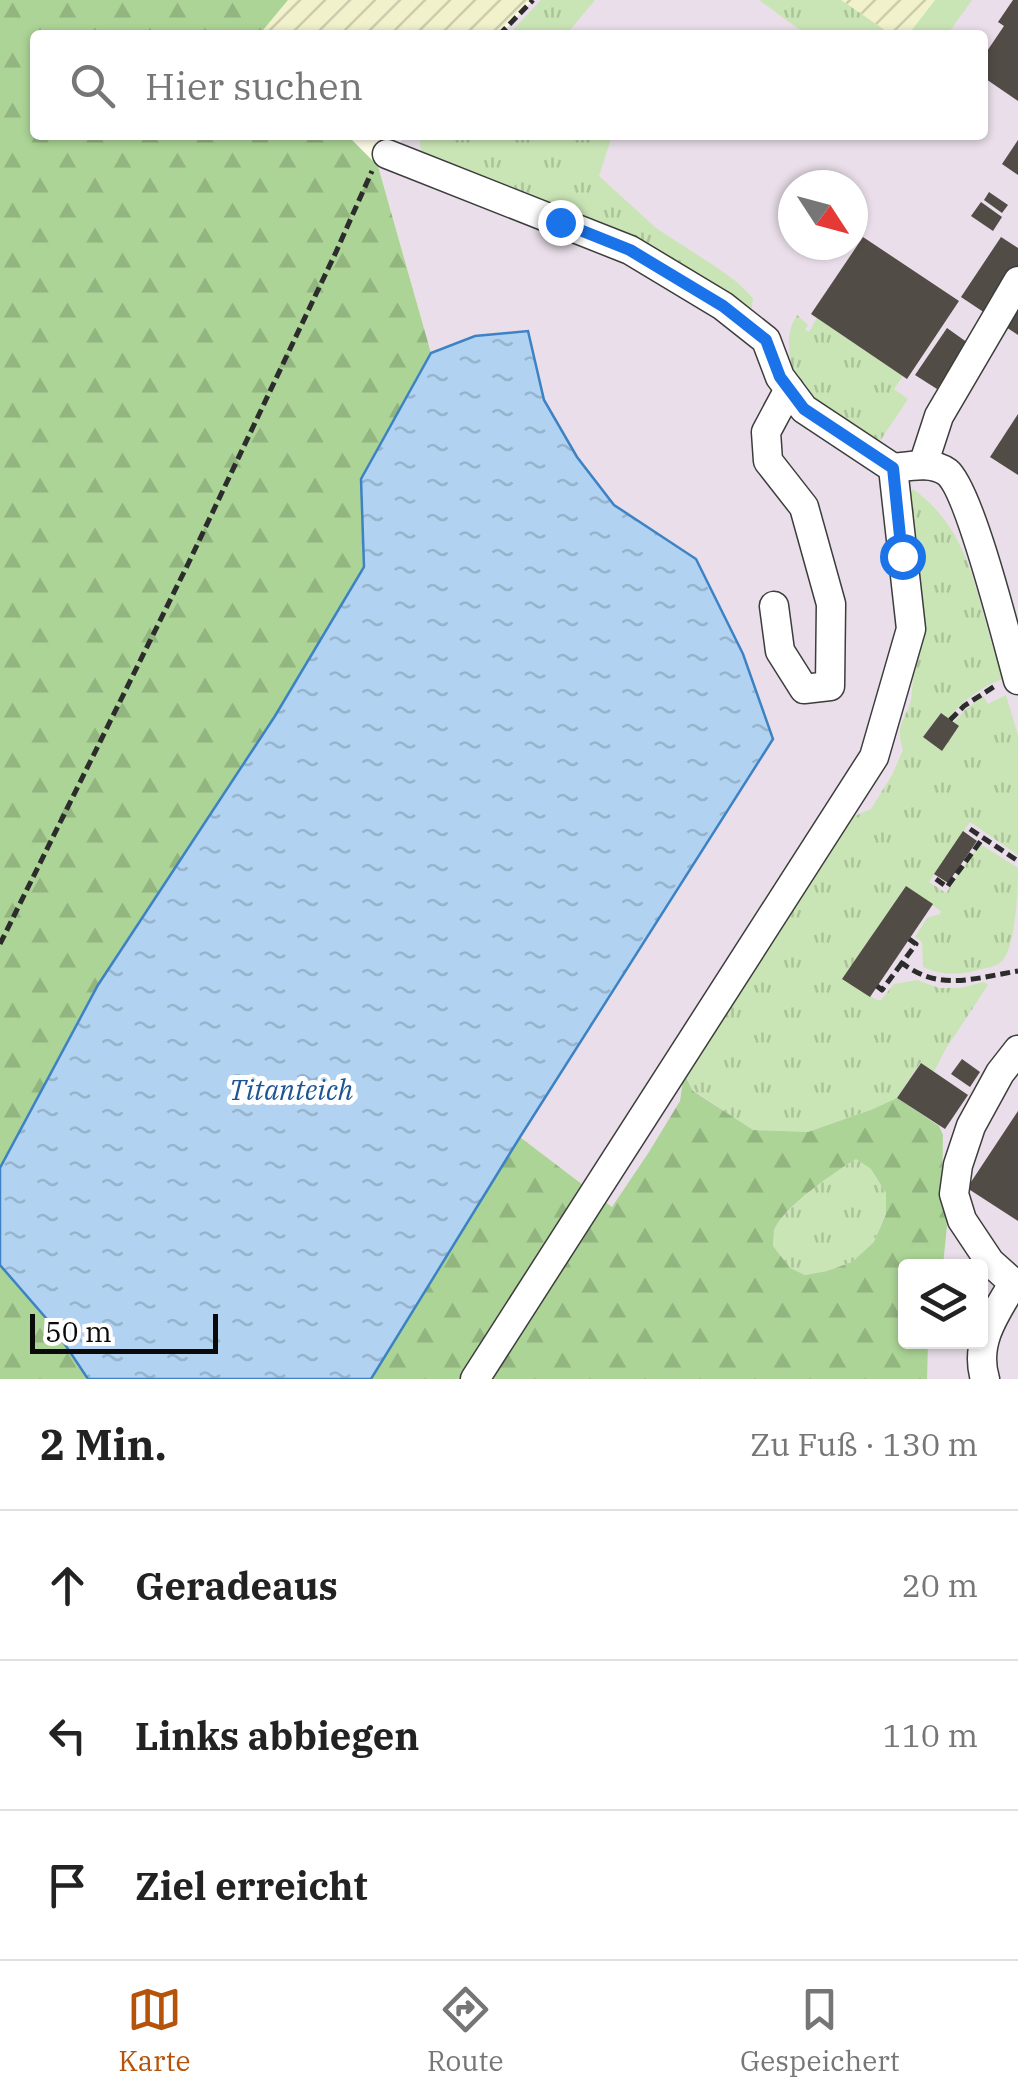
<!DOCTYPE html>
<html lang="de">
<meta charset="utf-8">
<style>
:root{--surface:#fff;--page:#f6f6f6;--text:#222;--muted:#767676;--line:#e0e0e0;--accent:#b45309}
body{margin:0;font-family:"IBM Plex Serif",serif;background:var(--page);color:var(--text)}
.controls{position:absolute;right:30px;bottom:30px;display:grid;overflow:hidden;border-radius:10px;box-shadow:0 2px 8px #0004}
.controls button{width:90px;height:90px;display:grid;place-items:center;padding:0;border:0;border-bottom:2px solid var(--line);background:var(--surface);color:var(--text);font:50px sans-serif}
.compass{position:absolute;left:778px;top:170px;width:90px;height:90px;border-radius:50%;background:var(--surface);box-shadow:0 2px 8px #0004;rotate:126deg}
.scale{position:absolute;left:30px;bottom:25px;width:188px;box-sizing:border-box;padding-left:10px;border:5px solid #0a0a0a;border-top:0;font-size:28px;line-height:35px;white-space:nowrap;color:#0a0a0a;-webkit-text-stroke:8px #fff;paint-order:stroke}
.stop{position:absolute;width:30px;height:30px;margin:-22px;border:8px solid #1a73e8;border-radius:50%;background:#fff}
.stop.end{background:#1a73e8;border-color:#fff;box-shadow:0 2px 10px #0008}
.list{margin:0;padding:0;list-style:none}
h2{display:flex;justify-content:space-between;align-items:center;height:130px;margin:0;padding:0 40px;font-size:42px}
h2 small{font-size:32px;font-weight:400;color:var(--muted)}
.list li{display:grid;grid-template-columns:65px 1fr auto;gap:30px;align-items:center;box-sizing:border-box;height:150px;padding:0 40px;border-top:2px solid var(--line)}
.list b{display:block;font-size:38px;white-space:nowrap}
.list em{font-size:32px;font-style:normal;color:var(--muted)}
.icon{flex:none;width:55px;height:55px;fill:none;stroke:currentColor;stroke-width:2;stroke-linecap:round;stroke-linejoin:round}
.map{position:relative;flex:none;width:1018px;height:1379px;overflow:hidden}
.search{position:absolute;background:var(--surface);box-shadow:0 2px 8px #0004;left:30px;right:30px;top:30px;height:110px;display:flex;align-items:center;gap:25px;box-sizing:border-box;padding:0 35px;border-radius:10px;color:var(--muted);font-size:38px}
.sheet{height:580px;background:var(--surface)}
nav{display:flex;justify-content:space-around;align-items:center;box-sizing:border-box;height:140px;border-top:2px solid var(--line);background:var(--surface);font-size:28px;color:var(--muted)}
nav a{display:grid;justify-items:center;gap:5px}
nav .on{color:var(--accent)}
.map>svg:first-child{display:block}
.industrial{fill:#e9dee9;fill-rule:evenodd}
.farmland{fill:url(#farmland-furrows)}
.grass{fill:url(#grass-tufts)}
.forest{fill:url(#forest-firs);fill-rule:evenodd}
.water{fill:url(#water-ripples);stroke:#3d82c4;stroke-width:2.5}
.building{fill:#524c47}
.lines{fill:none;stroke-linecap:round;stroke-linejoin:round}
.minor-casing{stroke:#3d3d3d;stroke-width:31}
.path{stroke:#2c2c2c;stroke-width:5;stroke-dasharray:10 5;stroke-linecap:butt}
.minor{stroke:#fff;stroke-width:28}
.route{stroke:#1a73e8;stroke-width:12}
.labels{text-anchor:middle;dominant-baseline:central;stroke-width:10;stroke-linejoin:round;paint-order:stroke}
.water-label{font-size:28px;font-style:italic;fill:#1d5592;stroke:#fff}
</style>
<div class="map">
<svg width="1018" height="1379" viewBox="0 0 1018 1379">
<defs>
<pattern id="farmland-furrows" width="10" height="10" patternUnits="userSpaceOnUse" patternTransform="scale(2.5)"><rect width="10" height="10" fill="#f1f1cb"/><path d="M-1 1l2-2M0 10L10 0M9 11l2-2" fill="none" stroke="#cdcdad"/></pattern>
<pattern id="grass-tufts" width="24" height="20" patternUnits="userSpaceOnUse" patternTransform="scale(2.5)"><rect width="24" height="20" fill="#cae5b5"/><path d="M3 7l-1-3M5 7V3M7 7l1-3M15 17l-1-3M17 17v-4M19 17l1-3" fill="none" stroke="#acc39a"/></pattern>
<pattern id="forest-firs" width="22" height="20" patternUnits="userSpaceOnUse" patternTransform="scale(2.5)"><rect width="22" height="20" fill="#acd496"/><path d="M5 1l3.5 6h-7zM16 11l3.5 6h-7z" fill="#93b580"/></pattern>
<pattern id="water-ripples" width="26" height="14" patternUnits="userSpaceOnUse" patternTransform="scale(2.5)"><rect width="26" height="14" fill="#b1d3f1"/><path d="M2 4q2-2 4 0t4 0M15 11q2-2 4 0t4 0" fill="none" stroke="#97b4cd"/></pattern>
</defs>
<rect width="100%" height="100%" fill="#fefbe9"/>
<!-- industrial -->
<g class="industrial">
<path d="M 533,0 L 841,0 L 892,35 L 500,35 Z"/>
<path d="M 935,0 L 1018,0 L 1018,1379 L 838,1379 L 520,1137 L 773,739 L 743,654 L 696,559 L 614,505 L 577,457 L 544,400 L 528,331 L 475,336 L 431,353 L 378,166 L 407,135 L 983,135 L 983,35 L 908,35 ZM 793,185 L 853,185 L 853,245 L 793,245 ZM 906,1266 L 980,1266 L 980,1342 L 906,1342 Z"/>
</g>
<!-- farmland -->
<g class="farmland">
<path d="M 288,0 L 529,0 L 495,35 L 259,35 Z"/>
<path d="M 841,0 L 935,0 L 908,35 L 892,35 Z"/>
</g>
<!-- grass -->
<g class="grass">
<path d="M 541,0 L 595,0 L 566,35 L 508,35 Z"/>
<path d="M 759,0 L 841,0 L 892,35 L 807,35 Z"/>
<path d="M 935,0 L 972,0 L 947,35 L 908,35 Z"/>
<path d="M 420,135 L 608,135 L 611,139 L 599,176 L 656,228 L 716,267 L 737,282 L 753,298 L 751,314 L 424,159 L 420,146 Z"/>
<path d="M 797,315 L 808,325 L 805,329 L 809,332 L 817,318 L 903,376 L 894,389 L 908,399 L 878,444 C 843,420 789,396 789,346 C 789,334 790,326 797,315 Z"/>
<path d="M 913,489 C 961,524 972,572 987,626 C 991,644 998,661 1003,679 C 982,686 962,701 948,719 L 940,714 L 923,737 L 942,750 L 959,727 L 954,722 L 965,710 L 983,696 L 988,704 L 1006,695 L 1018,735 L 1018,855 L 970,822 L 929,882 L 946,893 L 980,844 L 1018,868 C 1018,888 1016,950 1001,962 C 995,967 985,968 978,970 C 958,976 942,975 923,967 L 922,942 L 915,937 L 927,918 L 940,914 L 941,911 L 905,887 L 843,979 L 877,1000 L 881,1000 L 894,984 L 917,980 L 939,988 L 960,988 L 984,982 L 988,985 L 945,1050 L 934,1072 L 920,1063 L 897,1098 L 873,1109 L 808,1132 L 752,1130 L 693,1090 L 684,1074 L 829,850 L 852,817 L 871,809 L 892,775 L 903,750 C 893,719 910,719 912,692 C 917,625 911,564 905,498 Z"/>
<path d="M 856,1159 L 871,1169 L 886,1193 L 886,1213 L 874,1242 L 852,1262 L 827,1271 L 805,1275 L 790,1268 L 773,1246 C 773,1245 774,1231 774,1230 C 784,1207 835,1172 856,1159 Z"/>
</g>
<!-- forest -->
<g class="forest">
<path d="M 0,0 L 288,0 L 259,35 L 35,35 L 35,135 L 347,135 L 378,166 L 431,353 L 361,479 L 364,567 L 275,716 L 98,985 L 0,1168 Z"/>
<path d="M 684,1074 L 693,1091 L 753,1130 L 808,1132 L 873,1109 L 897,1098 L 939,1126 L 943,1135 L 942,1186 L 947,1226 L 943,1265 L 906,1266 L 906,1342 L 928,1342 L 927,1379 L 371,1379 L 520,1137 L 612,1207 L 649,1152 L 680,1101 ZM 856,1159 L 871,1169 L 886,1193 L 886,1214 L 874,1242 L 852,1262 L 827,1271 L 805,1275 L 790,1268 L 773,1246 C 773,1245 774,1231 774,1230 C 784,1206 835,1172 856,1159 Z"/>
<path d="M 0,1265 L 52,1325 L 88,1379 L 0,1379 Z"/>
</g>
<!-- water -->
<path class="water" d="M 528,331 L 544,400 L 577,457 L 614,505 L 696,559 L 743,654 L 773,739 L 520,1137 L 371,1379 L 88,1379 L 52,1325 L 0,1265 L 0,1168 L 98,985 L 275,716 L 364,567 L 361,479 L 431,353 L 475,336 Z"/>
<!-- building -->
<g class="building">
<path d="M 1013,0 L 1018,0 L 1018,101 L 983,77 L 983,57 L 1004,26 L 998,22 Z"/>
<path d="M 1018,140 L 1018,175 L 1002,164 Z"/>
<path d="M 989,192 L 1008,205 L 1002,213 L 984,200 Z"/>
<path d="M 981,202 L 1002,217 L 993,231 L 971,216 Z"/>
<path d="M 863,237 L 959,301 L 907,379 L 811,314 Z"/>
<path d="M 1001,237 L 1018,248 L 1018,335 L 961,297 Z"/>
<path d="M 947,328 L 968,343 L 937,389 L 915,375 Z"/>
<path d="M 1018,414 L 1018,475 L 990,457 Z"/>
<path d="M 941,713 L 959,726 L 942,751 L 923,737 Z"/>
<path d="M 963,831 L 977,841 L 948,883 L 934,874 Z"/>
<path d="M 906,886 L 933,904 L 870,997 L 842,979 Z"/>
<path d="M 962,1059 L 980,1072 L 970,1087 L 951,1074 Z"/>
<path d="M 921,1063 L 968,1095 L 945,1129 L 897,1098 Z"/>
<path d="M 1018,1111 L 1018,1221 L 967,1188 Z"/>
</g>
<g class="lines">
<!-- minor casing -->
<g class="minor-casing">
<g id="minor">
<path d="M 387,154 L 630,250 L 723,306 L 766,340 L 780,377 L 804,409 L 893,468 L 911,629 L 874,757 L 475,1379"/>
<path d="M 923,465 L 939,416 L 1018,281"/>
<path d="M 893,468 C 910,466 932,461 947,472 C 970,490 1008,644 1018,680"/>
<path d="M 774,606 L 780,651 L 804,689 L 830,686 L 831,604 L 804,507 L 768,461 L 766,432 L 789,389"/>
<path d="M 1018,1050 L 1000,1073 L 971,1126 L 958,1165 L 954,1194 L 962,1220 L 990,1262 L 1018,1287"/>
<path d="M 985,1379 C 974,1343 995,1314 1013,1284"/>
</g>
</g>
<!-- path -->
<g class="path">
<path d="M 499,35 L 533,0"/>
<path d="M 950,720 L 964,706 L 995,686"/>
<path d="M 970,829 L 1018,861"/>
<path d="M 936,879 L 947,887 L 983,838"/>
<path d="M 909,939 L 916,944 L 902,963 C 940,992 974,978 1018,971"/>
<path d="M 0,944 L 189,562 L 336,252 L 372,171"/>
<path d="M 877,986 L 882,990 L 902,963"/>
</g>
<!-- minor -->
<use href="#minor" class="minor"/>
</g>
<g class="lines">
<!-- route -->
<path class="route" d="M 560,222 L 630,250 L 723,306 L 766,340 L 780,377 L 804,409 L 893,468 L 902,556"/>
</g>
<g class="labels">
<!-- water labels -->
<g class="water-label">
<text x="291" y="1089">Titanteich</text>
</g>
</g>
</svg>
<div class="controls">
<button><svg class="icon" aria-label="layers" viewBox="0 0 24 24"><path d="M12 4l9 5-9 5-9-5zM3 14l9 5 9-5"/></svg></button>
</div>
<svg class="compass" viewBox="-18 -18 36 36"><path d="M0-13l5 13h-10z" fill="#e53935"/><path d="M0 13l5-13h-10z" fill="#767676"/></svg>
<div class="scale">50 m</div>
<div class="stop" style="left:902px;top:556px"></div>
<div class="stop end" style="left:560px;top:222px"></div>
<div class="search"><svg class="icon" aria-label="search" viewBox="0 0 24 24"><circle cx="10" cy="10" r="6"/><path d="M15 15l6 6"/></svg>Hier suchen</div>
</div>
<section class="sheet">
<h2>2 Min.<small>Zu Fuß · 130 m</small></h2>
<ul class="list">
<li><svg class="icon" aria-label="ahead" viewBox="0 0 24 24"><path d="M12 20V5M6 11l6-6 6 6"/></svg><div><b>Geradeaus</b></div><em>20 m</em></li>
<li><svg class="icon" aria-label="left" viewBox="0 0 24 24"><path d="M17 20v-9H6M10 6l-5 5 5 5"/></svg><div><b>Links abbiegen</b></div><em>110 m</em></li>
<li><svg class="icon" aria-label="arrive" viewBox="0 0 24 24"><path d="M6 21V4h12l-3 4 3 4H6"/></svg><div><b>Ziel erreicht</b></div></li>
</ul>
</section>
<nav>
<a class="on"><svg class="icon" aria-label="map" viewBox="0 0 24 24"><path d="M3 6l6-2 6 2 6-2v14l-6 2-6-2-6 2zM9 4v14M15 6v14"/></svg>Karte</a>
<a><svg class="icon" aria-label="directions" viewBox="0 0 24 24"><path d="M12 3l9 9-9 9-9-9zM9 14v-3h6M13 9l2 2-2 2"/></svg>Route</a>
<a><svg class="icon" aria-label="saved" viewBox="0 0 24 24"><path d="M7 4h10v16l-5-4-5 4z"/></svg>Gespeichert</a>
</nav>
